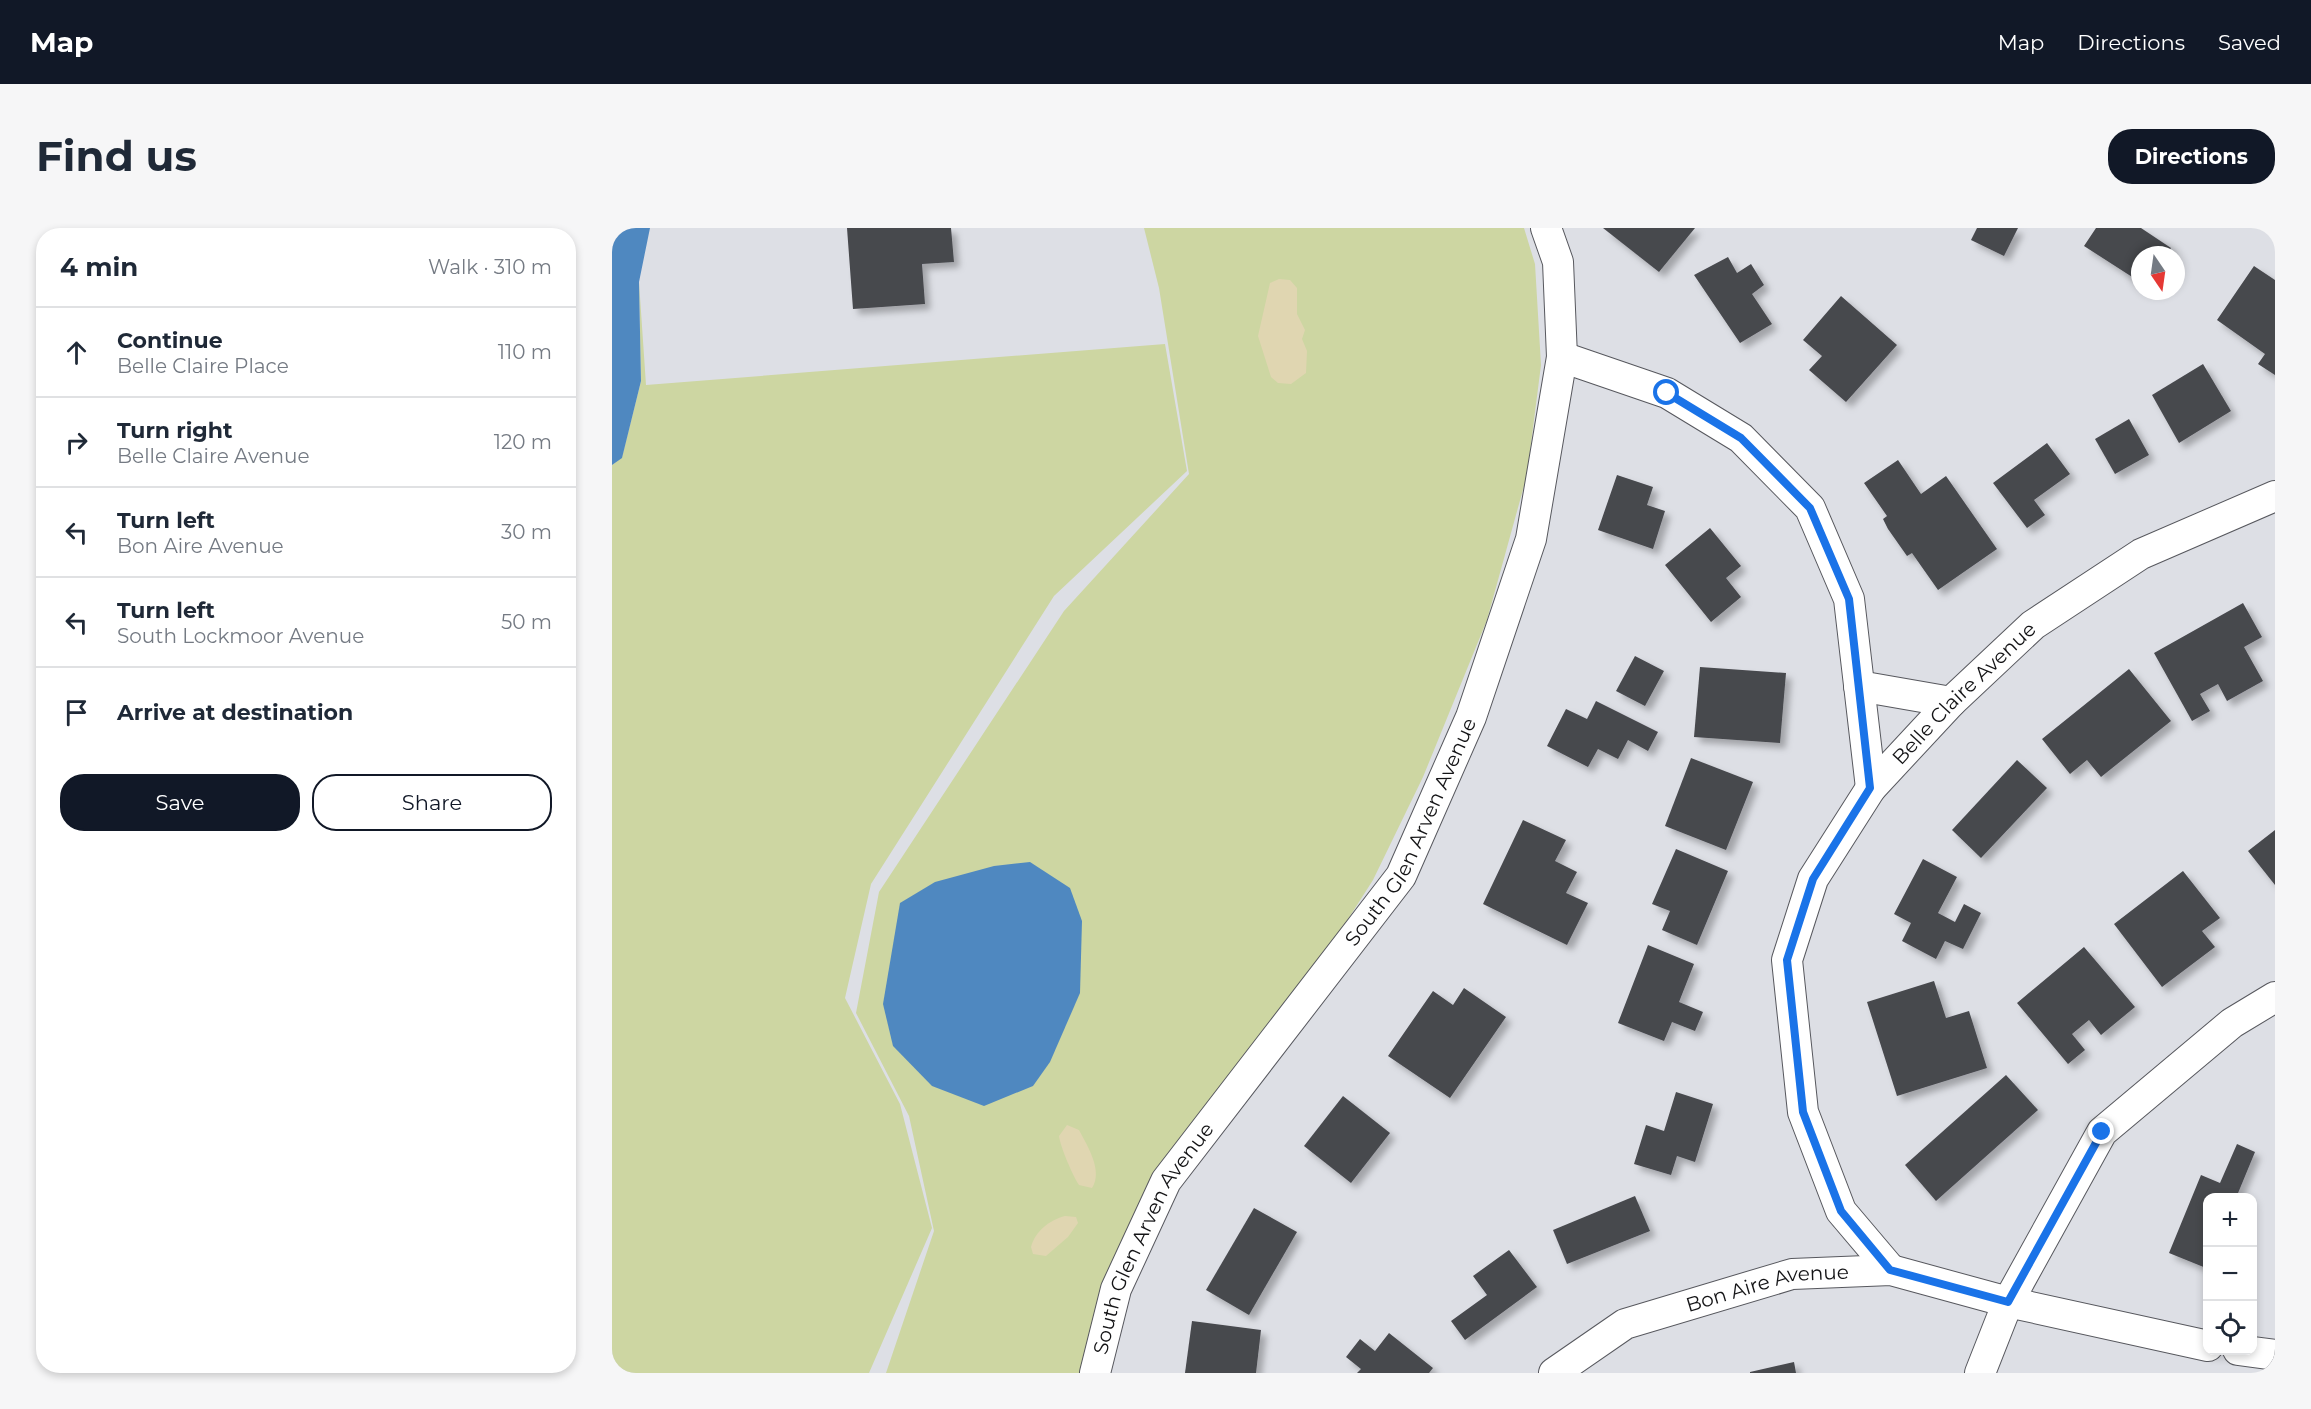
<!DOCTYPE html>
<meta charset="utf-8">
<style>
:root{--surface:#fff;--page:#f6f6f7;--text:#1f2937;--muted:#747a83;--line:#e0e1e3;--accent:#111827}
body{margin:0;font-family:Montserrat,sans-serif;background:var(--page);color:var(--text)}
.controls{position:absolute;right:18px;bottom:18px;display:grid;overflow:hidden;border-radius:12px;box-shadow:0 3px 9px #0003}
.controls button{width:54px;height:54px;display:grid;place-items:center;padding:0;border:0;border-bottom:2px solid var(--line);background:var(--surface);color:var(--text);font:30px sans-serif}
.compass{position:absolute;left:1519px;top:18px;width:54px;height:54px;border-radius:50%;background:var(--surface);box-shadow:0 3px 9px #0003;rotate:167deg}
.stop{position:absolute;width:18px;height:18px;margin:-14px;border:4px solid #1a73e8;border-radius:50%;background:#fff}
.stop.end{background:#1a73e8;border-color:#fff;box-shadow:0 2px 6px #0008}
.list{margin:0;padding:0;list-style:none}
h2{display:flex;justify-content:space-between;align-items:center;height:78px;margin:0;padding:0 24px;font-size:26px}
h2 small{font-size:20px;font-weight:400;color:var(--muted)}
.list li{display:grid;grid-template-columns:39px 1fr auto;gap:18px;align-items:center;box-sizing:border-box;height:90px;padding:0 24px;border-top:2px solid var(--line)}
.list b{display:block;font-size:22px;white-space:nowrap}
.list p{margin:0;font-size:20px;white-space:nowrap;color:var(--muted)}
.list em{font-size:20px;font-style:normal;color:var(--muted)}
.actions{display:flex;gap:12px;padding:18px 24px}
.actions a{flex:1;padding:14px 0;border:2px solid var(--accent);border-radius:24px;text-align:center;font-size:21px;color:var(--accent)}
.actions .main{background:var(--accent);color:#fff}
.icon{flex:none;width:33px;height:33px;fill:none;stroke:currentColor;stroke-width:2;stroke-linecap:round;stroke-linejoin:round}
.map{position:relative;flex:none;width:1663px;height:1145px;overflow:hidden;border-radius:24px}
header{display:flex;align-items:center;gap:36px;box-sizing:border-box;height:84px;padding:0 30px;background:var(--accent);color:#fff}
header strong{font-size:28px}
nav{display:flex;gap:33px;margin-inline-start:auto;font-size:21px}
.intro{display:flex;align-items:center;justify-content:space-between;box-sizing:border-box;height:144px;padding:0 36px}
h1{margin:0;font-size:42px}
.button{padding:15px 27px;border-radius:24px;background:var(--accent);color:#fff;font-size:21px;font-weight:700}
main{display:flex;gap:36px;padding:0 36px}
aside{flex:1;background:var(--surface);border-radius:24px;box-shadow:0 3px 9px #0003}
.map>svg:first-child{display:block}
.green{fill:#cdd6a2}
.sand{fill:#e0d6b1}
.water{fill:#4f88c0}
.building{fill:#47484d;filter:url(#shadow)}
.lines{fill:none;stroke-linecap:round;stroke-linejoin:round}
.minor-casing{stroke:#57585e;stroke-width:32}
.minor{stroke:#fff;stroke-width:30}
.route{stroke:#1a73e8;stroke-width:8}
.labels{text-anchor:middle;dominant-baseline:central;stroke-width:6;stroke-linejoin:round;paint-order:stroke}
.street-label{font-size:20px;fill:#131315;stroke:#eaecf3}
</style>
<header>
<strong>Map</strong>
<nav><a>Map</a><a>Directions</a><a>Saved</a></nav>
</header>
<div class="intro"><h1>Find us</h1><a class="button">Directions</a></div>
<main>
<aside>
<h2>4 min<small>Walk · 310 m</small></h2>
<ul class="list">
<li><svg class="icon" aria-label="ahead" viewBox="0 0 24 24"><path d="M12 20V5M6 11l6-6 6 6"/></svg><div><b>Continue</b><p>Belle Claire Place</p></div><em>110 m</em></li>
<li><svg class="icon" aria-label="right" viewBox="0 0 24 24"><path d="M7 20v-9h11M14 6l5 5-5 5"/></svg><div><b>Turn right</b><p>Belle Claire Avenue</p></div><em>120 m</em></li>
<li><svg class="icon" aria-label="left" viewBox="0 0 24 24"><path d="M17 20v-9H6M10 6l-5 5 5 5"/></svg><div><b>Turn left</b><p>Bon Aire Avenue</p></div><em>30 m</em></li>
<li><svg class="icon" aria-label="left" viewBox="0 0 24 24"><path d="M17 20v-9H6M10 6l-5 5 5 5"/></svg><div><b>Turn left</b><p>South Lockmoor Avenue</p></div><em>50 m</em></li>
<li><svg class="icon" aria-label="arrive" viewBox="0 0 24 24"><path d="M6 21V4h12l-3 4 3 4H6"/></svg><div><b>Arrive at destination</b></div></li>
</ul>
<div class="actions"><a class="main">Save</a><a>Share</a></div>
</aside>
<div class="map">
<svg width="1663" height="1145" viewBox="0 0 1663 1145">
<defs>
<filter id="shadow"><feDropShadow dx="5.5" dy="5.5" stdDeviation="3" flood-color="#0004"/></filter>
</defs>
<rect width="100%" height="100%" fill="#dddfe5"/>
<!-- green -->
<g class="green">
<path d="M 532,0 L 912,0 L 923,36 L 929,137 L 915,247 L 875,392 L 811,549 L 761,652 L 701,746 L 611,860 L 531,967 L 478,1102 L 471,1145 L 274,1145 L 322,1003 L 297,888 L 244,785 L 267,664 L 452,383 L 577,246 L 547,60 Z"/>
<path d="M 27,54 L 34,157 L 553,116 L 575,243 L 442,368 L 259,656 L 233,770 L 288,876 L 320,1000 L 257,1145 L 0,1145 L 0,237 L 10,229 L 29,153 Z"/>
</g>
<!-- sand -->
<g class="sand">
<path d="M 667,51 L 678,52 L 685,60 L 685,86 L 693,102 L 690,111 L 695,123 L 694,145 L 679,156 L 666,155 L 659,149 L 646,108 L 658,55 Z"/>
<path d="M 455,897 L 467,902 C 476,919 491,943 480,960 L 467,957 C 461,948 448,918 447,908 Z"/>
<path d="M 453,988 L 464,989 L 466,995 L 456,1009 L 434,1028 L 421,1026 L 419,1019 C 423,1003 438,992 453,988 Z"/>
</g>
<!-- water -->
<g class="water">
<path d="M 0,0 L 38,0 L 27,54 L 29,153 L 10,230 L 0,237 Z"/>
<path d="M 418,634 L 458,660 L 470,693 L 468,765 L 438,834 L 421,858 L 372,878 L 320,858 L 281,818 L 271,776 L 288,675 L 323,654 L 382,638 Z"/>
</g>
<!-- building -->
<g class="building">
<path d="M 235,0 L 339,0 L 342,34 L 310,36 L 313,76 L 241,81 Z"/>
<path d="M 991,0 L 1083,0 L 1047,44 Z"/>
<path d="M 1365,0 L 1406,0 L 1392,28 L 1359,12 Z"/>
<path d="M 1484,0 L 1529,0 L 1559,20 L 1554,27 L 1528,27 L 1528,54 L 1472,18 Z"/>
<path d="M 1116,29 L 1125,45 L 1139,36 L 1152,57 L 1140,66 L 1160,96 L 1128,115 L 1082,47 Z"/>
<path d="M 1642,38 L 1663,52 L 1663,147 L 1646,136 L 1653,126 L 1605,92 Z"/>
<path d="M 1229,68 L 1285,117 L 1234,174 L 1197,142 L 1210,128 L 1191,112 Z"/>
<path d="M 1591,136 L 1619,183 L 1567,215 L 1540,167 Z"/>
<path d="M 1517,191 L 1537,227 L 1503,246 L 1483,211 Z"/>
<path d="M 1435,215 L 1458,246 L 1422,272 L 1433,287 L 1415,300 L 1381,255 Z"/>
<path d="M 1286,232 L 1309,266 L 1334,248 L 1385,321 L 1326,362 L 1300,325 L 1295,328 L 1276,301 L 1271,291 L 1275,288 L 1252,255 Z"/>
<path d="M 1005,247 L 1041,259 L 1035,277 L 1053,283 L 1041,321 L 986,302 Z"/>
<path d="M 1098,300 L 1129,338 L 1114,350 L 1129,369 L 1099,394 L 1053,337 Z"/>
<path d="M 1631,375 L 1650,409 L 1632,419 L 1651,453 L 1615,473 L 1606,456 L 1588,466 L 1598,483 L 1580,493 L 1542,425 Z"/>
<path d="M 1023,428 L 1052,443 L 1033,478 L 1004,463 Z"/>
<path d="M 1088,439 L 1174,445 L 1168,515 L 1082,509 Z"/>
<path d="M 1517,441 L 1559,493 L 1489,549 L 1475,532 L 1458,546 L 1430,511 Z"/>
<path d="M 984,473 L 1046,504 L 1036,523 L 1016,512 L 1006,531 L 986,521 L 976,539 L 935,518 L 954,481 L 975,491 Z"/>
<path d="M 1079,530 L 1141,554 L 1114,622 L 1053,598 Z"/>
<path d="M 1405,532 L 1435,560 L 1369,630 L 1340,602 Z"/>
<path d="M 911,592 L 954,612 L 943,633 L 965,644 L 954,665 L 976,675 L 955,717 L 871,676 Z"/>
<path d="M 1663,602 L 1663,657 L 1636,623 Z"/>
<path d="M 1064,621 L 1116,643 L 1085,717 L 1050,702 L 1058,683 L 1040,676 Z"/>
<path d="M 1311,631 L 1345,649 L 1326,685 L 1343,694 L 1352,676 L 1369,685 L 1351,721 L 1333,713 L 1324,731 L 1290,713 L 1299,695 L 1282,686 Z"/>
<path d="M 1571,643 L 1608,690 L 1590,703 L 1603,719 L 1550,759 L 1502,696 Z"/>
<path d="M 1036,717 L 1082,736 L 1067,774 L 1091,784 L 1083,803 L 1060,794 L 1052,813 L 1006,795 Z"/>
<path d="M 1472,719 L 1523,779 L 1489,807 L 1477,792 L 1460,806 L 1473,822 L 1456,836 L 1405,775 Z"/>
<path d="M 1322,753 L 1334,790 L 1357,783 L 1375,840 L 1285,868 L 1255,774 Z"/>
<path d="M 852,760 L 894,789 L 838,870 L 776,828 L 821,763 L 841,777 Z"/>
<path d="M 1394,847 L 1426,882 L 1324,973 L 1293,937 Z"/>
<path d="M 1064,864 L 1101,876 L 1083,934 L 1065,928 L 1059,947 L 1022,936 L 1034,897 L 1052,903 Z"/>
<path d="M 731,868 L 778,905 L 739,955 L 692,918 Z"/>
<path d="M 1625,916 L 1643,924 L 1624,970 L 1596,970 L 1594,1040 L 1557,1025 L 1589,947 L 1608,955 Z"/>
<path d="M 1023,968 L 1038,1003 L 955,1036 L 941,1002 Z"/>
<path d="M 642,980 L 685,1004 L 637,1087 L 594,1062 Z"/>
<path d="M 897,1022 L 925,1059 L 853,1112 L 839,1093 L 875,1067 L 861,1048 Z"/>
<path d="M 580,1093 L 649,1102 L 644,1145 L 573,1145 Z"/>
<path d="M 777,1105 L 821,1140 L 817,1145 L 745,1145 L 749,1141 L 734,1129 L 748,1111 L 763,1123 Z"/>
<path d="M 1182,1134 L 1184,1145 L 1138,1145 L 1138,1144 Z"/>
</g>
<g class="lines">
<!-- minor casing -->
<g class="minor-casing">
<g id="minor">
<path d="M 950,129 L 1055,165 L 1129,210 L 1198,280 L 1237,371 L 1259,560"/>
<path d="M 1247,458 L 1339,474"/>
<path id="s1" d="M 1279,1042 L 1229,983 L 1191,884 L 1175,732 L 1201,651 L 1259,560 L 1339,474 L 1421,397 L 1529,326 L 1663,268"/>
<path d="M 1626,1122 L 1663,1127"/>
<path id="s2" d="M 483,1145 L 504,1061 L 554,953 L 789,648 L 859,489 L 919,311 L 950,129 L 946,34 L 934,0"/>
<path id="s3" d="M 942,1145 L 1013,1096 L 1180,1046 L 1279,1042 L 1396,1074 L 1596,1118"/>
<path d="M 1368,1145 L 1396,1074 L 1490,904 L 1620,795 L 1663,769"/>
</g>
</g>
<!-- minor -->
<use href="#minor" class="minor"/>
</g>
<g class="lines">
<!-- route -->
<path class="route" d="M 1055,165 L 1129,210 L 1198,280 L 1237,371 L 1258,560 L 1201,651 L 1175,732 L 1191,884 L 1229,983 L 1278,1042 L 1396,1074 L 1490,904"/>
</g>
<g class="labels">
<!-- street labels -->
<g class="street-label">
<text stroke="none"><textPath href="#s1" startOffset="662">Belle Claire Avenue</textPath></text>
<text stroke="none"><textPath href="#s2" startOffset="634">South Glen Arven Avenue</textPath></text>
<text stroke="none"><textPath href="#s2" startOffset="148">South Glen Arven Avenue</textPath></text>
<text stroke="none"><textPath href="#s3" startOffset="234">Bon Aire Avenue</textPath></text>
</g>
</g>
</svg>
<div class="controls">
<button>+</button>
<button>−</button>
<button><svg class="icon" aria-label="locate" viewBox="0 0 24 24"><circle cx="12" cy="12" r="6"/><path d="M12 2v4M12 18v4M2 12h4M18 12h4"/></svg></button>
</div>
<svg class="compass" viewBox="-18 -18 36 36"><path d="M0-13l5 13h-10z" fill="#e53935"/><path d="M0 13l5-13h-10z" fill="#747a83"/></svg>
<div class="stop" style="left:1055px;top:165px"></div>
<div class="stop end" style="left:1490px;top:904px"></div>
</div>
</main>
